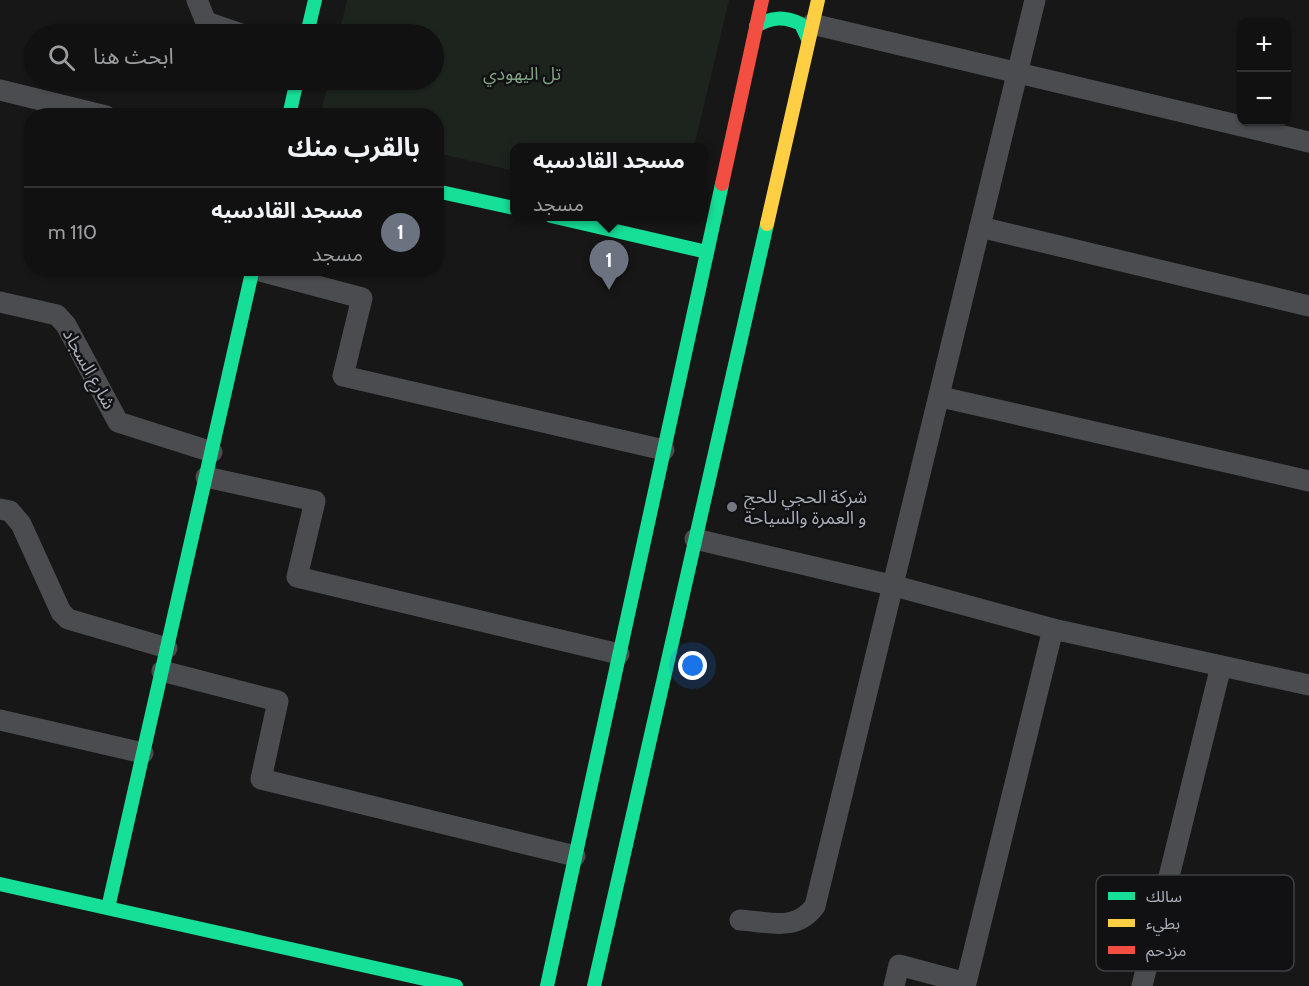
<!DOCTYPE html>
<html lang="ar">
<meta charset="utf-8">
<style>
:root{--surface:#111;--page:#1e1f1f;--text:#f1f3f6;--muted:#9c9d9f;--line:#303131;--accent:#757880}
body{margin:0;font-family:Cabin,"Noto Sans Arabic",sans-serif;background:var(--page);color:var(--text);direction:rtl}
.controls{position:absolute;right:18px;top:18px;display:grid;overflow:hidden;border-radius:12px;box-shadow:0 2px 4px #0004}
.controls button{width:54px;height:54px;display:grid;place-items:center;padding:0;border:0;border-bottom:2px solid var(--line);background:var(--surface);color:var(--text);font:30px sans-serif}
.you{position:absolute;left:693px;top:666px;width:21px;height:21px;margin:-15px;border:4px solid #fff;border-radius:50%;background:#1a73e8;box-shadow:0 0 0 9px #1a73e833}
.badge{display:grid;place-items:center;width:39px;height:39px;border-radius:50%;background:var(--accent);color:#fff;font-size:20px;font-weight:700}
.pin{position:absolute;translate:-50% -50px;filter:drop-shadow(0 2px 3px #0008)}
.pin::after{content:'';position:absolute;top:32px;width:21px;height:18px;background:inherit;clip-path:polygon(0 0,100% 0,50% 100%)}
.popup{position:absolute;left:510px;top:143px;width:198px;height:78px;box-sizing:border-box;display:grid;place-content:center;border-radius:12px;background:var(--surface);filter:drop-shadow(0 2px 4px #0005);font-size:20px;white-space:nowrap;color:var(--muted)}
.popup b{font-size:22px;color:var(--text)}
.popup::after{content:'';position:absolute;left:50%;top:100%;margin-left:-12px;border:12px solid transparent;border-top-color:var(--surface)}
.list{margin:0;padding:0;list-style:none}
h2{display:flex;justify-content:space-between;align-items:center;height:78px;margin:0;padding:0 24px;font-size:26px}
h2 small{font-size:20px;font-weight:400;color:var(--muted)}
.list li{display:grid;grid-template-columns:39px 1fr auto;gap:18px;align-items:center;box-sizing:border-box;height:90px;padding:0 24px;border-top:2px solid var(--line)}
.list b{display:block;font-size:22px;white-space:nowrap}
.list p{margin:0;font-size:20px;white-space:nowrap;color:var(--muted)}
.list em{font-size:20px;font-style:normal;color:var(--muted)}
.icon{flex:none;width:33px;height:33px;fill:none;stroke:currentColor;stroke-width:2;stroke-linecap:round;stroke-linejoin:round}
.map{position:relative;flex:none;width:1309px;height:986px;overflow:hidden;direction:ltr}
.search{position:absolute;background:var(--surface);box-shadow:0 2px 4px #0004;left:24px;top:24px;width:420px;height:66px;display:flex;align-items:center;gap:15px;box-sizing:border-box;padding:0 21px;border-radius:33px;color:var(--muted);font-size:22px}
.panel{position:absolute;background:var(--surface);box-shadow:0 2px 4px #0004;left:24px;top:108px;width:420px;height:168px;border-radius:24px;direction:rtl}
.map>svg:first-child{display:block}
.green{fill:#1d241e}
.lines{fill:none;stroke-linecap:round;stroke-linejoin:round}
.street{stroke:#4b4c50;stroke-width:21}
.fast{stroke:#16e098;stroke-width:14}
.slow{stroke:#ffcf43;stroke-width:14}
.jam{stroke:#f24e42;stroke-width:14}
.poi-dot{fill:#757880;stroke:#111113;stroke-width:2}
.labels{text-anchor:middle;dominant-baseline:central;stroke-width:5;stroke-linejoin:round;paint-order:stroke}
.park-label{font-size:18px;fill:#7fa381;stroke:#111113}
.street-label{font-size:18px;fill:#a8adb8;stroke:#111113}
.poi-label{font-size:18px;fill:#a8adb8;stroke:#111113;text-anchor:start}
.key{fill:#111113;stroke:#3e4045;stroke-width:1.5}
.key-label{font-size:16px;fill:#a8adb8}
</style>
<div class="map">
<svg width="1309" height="986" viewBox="0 0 1309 986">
<rect width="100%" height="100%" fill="#171717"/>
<!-- green -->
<path class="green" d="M 347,0 L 729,0 L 694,147 L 514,148 L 514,171 L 437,153 L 436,116 L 320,115 L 329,80 L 434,80 L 434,34 L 339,34 Z"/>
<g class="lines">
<!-- street -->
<g class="street">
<path d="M 197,0 L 206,22 L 241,34"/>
<path d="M 812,24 L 1309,142"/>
<path d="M 0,90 L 106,116"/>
<path d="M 980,227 L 1309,306"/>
<path d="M 253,269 L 362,298 L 343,376 L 664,450"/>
<path d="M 0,302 L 57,315 L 66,325 L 118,422 L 212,452"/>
<path d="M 941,397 L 1309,481"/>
<path d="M 206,477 L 315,501 L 297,577 L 619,654"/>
<path d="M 0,509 L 10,511 L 21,524 L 61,612 L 68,619 L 167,648"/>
<path d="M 695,539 L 895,586 L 1053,629 L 1309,685"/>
<path d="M 162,671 L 278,701 L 261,779 L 575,856"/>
<path d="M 0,720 L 143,753"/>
<path d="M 740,920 C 770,922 796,932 815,906 L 1035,0"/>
<path d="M 894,986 L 899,965 L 966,983 L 1053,629"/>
<path d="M 1142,986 L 1221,666"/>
</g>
<!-- fast -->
<g class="fast">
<path d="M 756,26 C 772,17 784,16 801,24 L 808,39"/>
<path d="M 307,34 L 315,0"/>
<path d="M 289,116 L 297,80"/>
<path d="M 436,191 L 514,208"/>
<path d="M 551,216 L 707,252"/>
<path d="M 0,884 L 456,986"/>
<path d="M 108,908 L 253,268"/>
<path d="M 547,986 L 722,184"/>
<path d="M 594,986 L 767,224"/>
</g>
<!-- slow -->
<path class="slow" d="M 767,224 L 818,0"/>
<!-- jam -->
<path class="jam" d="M 722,184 L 762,0"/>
</g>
<!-- markers -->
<circle class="poi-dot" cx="732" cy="507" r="6"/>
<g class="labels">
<!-- park labels -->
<g class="park-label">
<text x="522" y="74">تل اليهودي</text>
</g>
<!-- street labels -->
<g class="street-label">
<text transform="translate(89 369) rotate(61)">شارع السجاد</text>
</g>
<!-- poi labels -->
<g class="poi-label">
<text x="744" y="497">شركة الحجي للحج<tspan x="744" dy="21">و العمرة والسياحة</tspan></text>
</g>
</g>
<!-- legend -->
<rect x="1096" y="875" width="198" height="96" rx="9" class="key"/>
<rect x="1108" y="892" width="27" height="8" fill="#16e098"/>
<rect x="1108" y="919" width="27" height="8" fill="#ffcf43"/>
<rect x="1108" y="946" width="27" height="8" fill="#f24e42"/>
<g class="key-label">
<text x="1146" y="902">سالك</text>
<text x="1146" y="929">بطيء</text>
<text x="1146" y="956">مزدحم</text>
</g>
</svg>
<div class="controls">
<button>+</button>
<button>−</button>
</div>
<div class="you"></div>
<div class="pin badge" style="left:609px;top:290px;background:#6b7280">1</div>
<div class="popup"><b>مسجد القادسيه</b>مسجد</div>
<div class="search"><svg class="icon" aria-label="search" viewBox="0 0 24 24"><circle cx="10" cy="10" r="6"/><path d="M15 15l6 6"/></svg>ابحث هنا</div>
<section class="panel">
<h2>بالقرب منك<small></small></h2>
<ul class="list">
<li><span class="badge" style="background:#6b7280">1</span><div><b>مسجد القادسيه</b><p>مسجد</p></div><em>110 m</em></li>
</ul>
</section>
</div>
